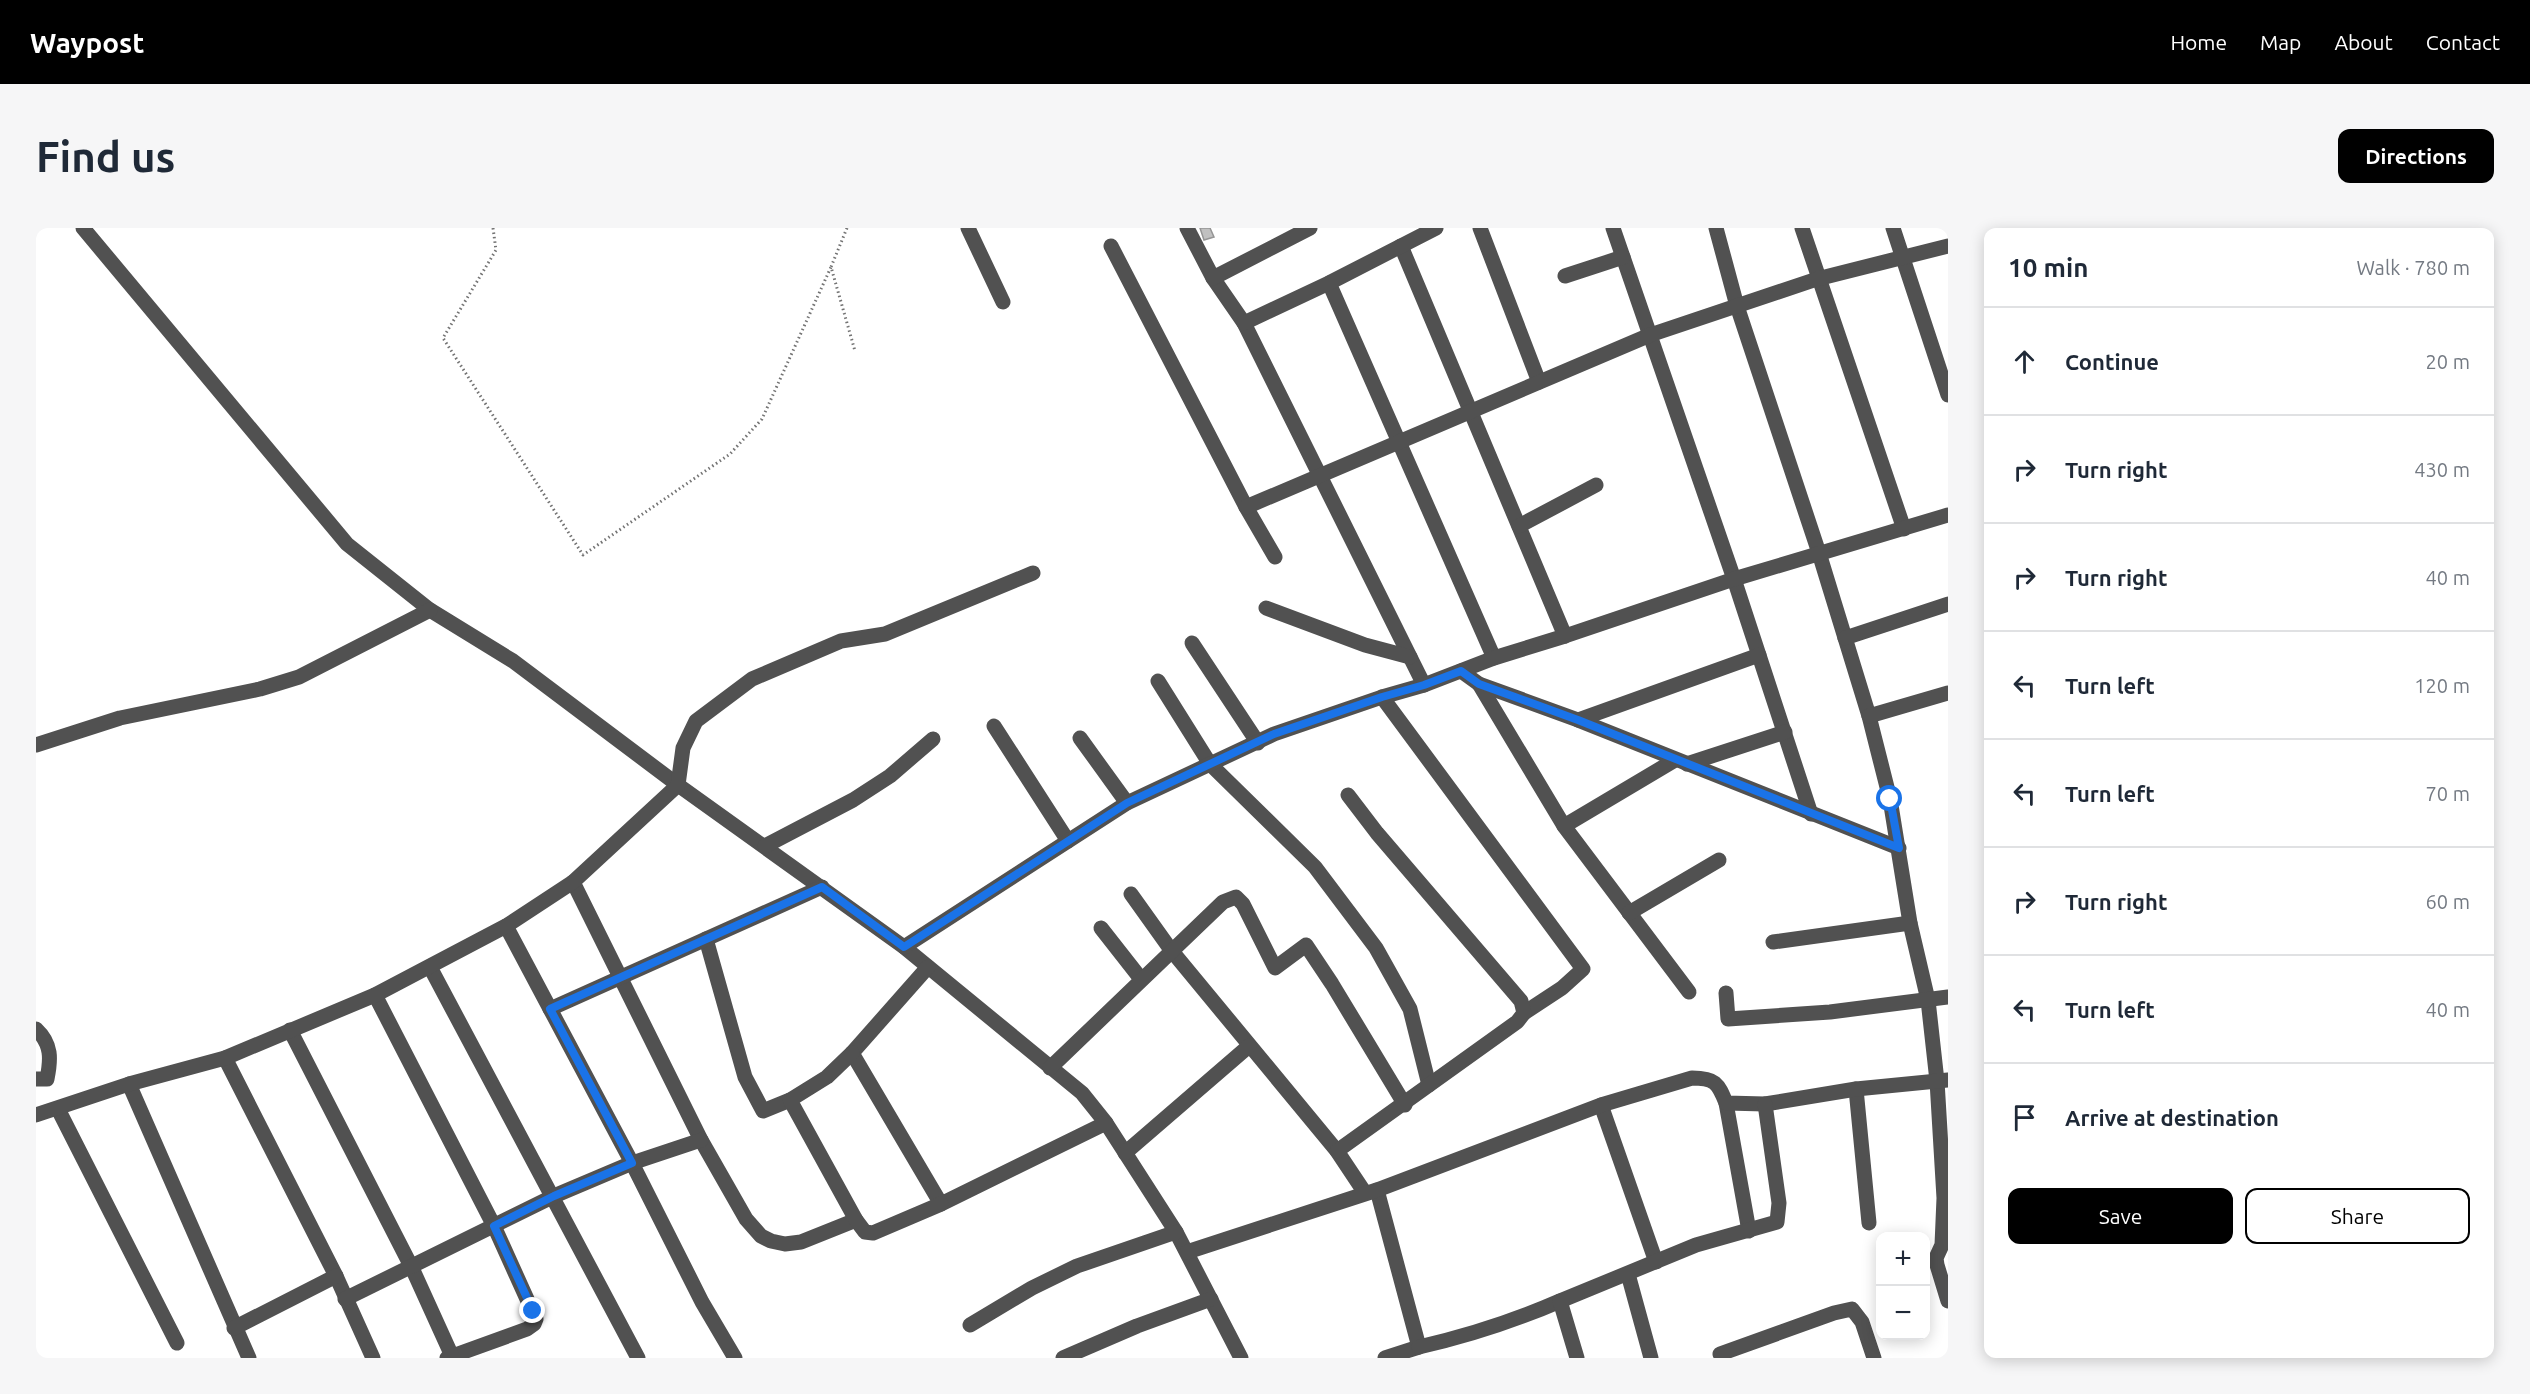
<!DOCTYPE html>
<meta charset="utf-8">
<style>
:root{--surface:#fff;--page:#f6f6f7;--text:#1f2937;--muted:#747a83;--line:#e0e1e3;--accent:#000}
body{margin:0;font-family:Ubuntu,sans-serif;background:var(--page);color:var(--text)}
.controls{position:absolute;right:18px;bottom:18px;display:grid;overflow:hidden;border-radius:12px;box-shadow:0 3px 15px #0003}
.controls button{width:54px;height:54px;display:grid;place-items:center;padding:0;border:0;border-bottom:2px solid var(--line);background:var(--surface);color:var(--text);font:30px sans-serif}
.stop{position:absolute;width:18px;height:18px;margin:-14px;border:4px solid #1a73e8;border-radius:50%;background:#fff}
.stop.end{background:#1a73e8;border-color:#fff;box-shadow:0 2px 6px #0008}
.list{margin:0;padding:0;list-style:none}
h2{display:flex;justify-content:space-between;align-items:center;height:78px;margin:0;padding:0 24px;font-size:26px}
h2 small{font-size:20px;font-weight:400;color:var(--muted)}
.list li{display:grid;grid-template-columns:39px 1fr auto;gap:18px;align-items:center;box-sizing:border-box;height:108px;padding:0 24px;border-top:2px solid var(--line)}
.list b{display:block;font-size:22px;white-space:nowrap}
.list em{font-size:20px;font-style:normal;color:var(--muted)}
.actions{display:flex;gap:12px;padding:18px 24px}
.actions a{flex:1;padding:14px 0;border:2px solid var(--accent);border-radius:12px;text-align:center;font-size:21px;color:var(--accent)}
.actions .main{background:var(--accent);color:#fff}
.icon{flex:none;width:33px;height:33px;fill:none;stroke:currentColor;stroke-width:2;stroke-linecap:round;stroke-linejoin:round}
.map{position:relative;flex:none;width:1912px;height:1130px;overflow:hidden;border-radius:12px}
header{display:flex;align-items:center;gap:36px;box-sizing:border-box;height:84px;padding:0 30px;background:var(--accent);color:#fff}
header strong{font-size:28px}
nav{display:flex;gap:33px;margin-inline-start:auto;font-size:21px}
.intro{display:flex;align-items:center;justify-content:space-between;box-sizing:border-box;height:144px;padding:0 36px}
h1{margin:0;font-size:42px}
.button{padding:15px 27px;border-radius:12px;background:var(--accent);color:#fff;font-size:21px;font-weight:700}
main{display:flex;gap:36px;padding:0 36px}
aside{flex:1;background:var(--surface);border-radius:12px;box-shadow:0 3px 15px #0003}
.map>svg:first-child{display:block}
.building{fill:#c0c0c0;stroke:#959595;stroke-width:1.5}
.lines{fill:none;stroke-linecap:round;stroke-linejoin:round}
.path{stroke:#737373;stroke-width:3;stroke-dasharray:1.5 3;stroke-linecap:butt}
.minor{stroke:#515151;stroke-width:15}
.route{stroke:#1a73e8;stroke-width:8}
</style>
<header>
<strong>Waypost</strong>
<nav><a>Home</a><a>Map</a><a>About</a><a>Contact</a></nav>
</header>
<div class="intro"><h1>Find us</h1><a class="button">Directions</a></div>
<main>
<div class="map">
<svg width="1912" height="1130" viewBox="0 0 1912 1130">
<rect width="100%" height="100%" fill="#fff"/>
<!-- building -->
<path class="building" d="M 1164,0 L 1174,0 L 1178,9 L 1168,12 Z"/>
<g class="lines">
<!-- path -->
<g class="path">
<path d="M 457,0 L 460,22 L 407,110 L 547,327 L 694,226 L 726,191 L 795,39"/>
<path d="M 811,0 L 795,39 L 819,123"/>
</g>
<!-- minor -->
<g class="minor">
<path d="M 47,0 L 311,316 L 394,382 L 477,433 L 642,557 L 868,719 L 1046,865 L 1070,895 L 1140,1004 L 1205,1130"/>
<path d="M 932,0 L 967,74"/>
<path d="M 1151,0 L 1177,50 L 1208,95 L 1388,457"/>
<path d="M 1444,0 L 1503,154"/>
<path d="M 1577,0 L 1698,351 L 1775,586"/>
<path d="M 1680,0 L 1701,78 L 1783,325 L 1833,488 L 1854,571 L 1874,695 L 1892,772 L 1901,853 L 1908,970 L 1906,1017 L 1900,1030 L 1901,1037 L 1912,1073"/>
<path d="M 1766,0 L 1868,301"/>
<path d="M 1857,0 L 1912,167"/>
<path d="M 1075,18 L 1210,279 L 1239,329"/>
<path d="M 1365,18 L 1529,408"/>
<path d="M 1529,48 L 1587,29"/>
<path d="M 1177,50 L 1274,0"/>
<path d="M 1293,55 L 1458,430"/>
<path d="M 1208,95 L 1293,55 L 1400,0"/>
<path d="M 1210,279 L 1614,107 L 1781,51 L 1912,18"/>
<path d="M 1483,298 L 1560,257"/>
<path d="M 1230,380 L 1329,417 L 1374,429"/>
<path d="M 1809,410 L 1912,376"/>
<path d="M 1156,415 L 1222,515"/>
<path d="M 1425,443 L 1443,456 L 1542,492 L 1863,620"/>
<path d="M 1122,453 L 1174,536 L 1279,639 L 1340,720 L 1374,781 L 1393,857"/>
<path d="M 1443,456 L 1528,598 L 1639,532"/>
<path d="M 1346,469 L 1547,741 L 1526,760 L 1488,785"/>
<path d="M 1833,488 L 1912,465"/>
<path d="M 1542,492 L 1723,427"/>
<path d="M 958,498 L 1032,613"/>
<path d="M 1044,510 L 1091,575"/>
<path d="M 0,517 L 84,490 L 224,461 L 263,449 L 394,382"/>
<path d="M 1651,536 L 1749,504"/>
<path d="M 1528,598 L 1653,764"/>
<path d="M 729,618 L 817,572 L 854,548 L 897,511"/>
<path d="M 537,654 L 665,912 L 710,991 L 725,1008 L 735,1013 L 749,1016 L 765,1014 L 820,992"/>
<path d="M 1095,666 L 1135,722 L 1301,923 L 1329,965"/>
<path d="M 1593,685 L 1683,632"/>
<path d="M 470,698 L 596,935 L 666,1074 L 699,1130"/>
<path d="M 1065,700 L 1105,751"/>
<path d="M 670,711 L 709,849 L 727,883 L 754,872"/>
<path d="M 1737,714 L 1874,695"/>
<path d="M 868,719 L 1091,575 L 1238,506 L 1346,469 L 1388,457 L 1458,430 L 1529,408 L 1698,351 L 1912,287"/>
<path d="M 394,739 L 602,1130"/>
<path d="M 892,739 L 816,825 L 905,976 L 1070,895"/>
<path d="M 1690,765 L 1692,791 L 1794,784 L 1912,769"/>
<path d="M 339,767 L 458,998 L 500,1091 L 498,1096 L 491,1101 L 411,1130"/>
<path d="M 514,781 L 786,659"/>
<path d="M 0,801 C 16,816 15,831 11,851 L 0,851"/>
<path d="M 254,802 L 376,1040 L 416,1128"/>
<path d="M 816,825 L 791,849 L 754,872 L 820,992 L 829,1004 L 837,1005 L 905,976"/>
<path d="M 189,830 L 300,1048 L 337,1130"/>
<path d="M 1014,840 L 1187,674 L 1200,669 L 1207,676 L 1239,740 L 1270,717 L 1296,756 L 1369,877"/>
<path d="M 93,856 L 213,1130"/>
<path d="M 1820,861 L 1833,995"/>
<path d="M 1690,875 L 1713,1003"/>
<path d="M 1565,877 L 1620,1034"/>
<path d="M 22,881 L 141,1115"/>
<path d="M 0,887 L 93,856 L 189,830 L 339,767 L 470,698 L 537,654 L 642,557 L 647,520 L 660,493 L 716,451 L 805,413 L 849,406 L 997,345"/>
<path d="M 1301,923 L 1481,794 L 1488,785 L 1485,773 L 1341,605 L 1312,567"/>
<path d="M 1089,925 L 1213,818"/>
<path d="M 1341,962 L 1383,1119 L 1349,1130"/>
<path d="M 1151,1024 L 1341,962 L 1565,877 L 1656,850 C 1679,850 1682,855 1690,875 L 1729,876 L 1820,861 L 1912,852"/>
<path d="M 1592,1046 L 1615,1130"/>
<path d="M 309,1071 L 518,968 L 596,935 L 665,912"/>
<path d="M 934,1097 L 996,1060 L 1041,1038 L 1140,1004"/>
<path d="M 198,1100 L 300,1048"/>
<path d="M 1383,1119 C 1432,1108 1478,1093 1524,1073"/>
<path d="M 1684,1126 L 1798,1085 L 1816,1081 L 1826,1094 L 1838,1130"/>
<path d="M 1027,1130 L 1101,1098 L 1175,1071"/>
<path d="M 1541,1130 L 1524,1073 L 1660,1017 L 1741,994 L 1743,975 L 1729,876"/>
</g>
</g>
<g class="lines">
<!-- route -->
<path class="route" d="M 497,1083 L 458,998 L 518,968 L 596,935 L 514,781 L 786,659 L 868,719 L 1091,575 L 1238,506 L 1346,469 L 1388,457 L 1425,443 L 1443,456 L 1542,492 L 1863,620 L 1854,571"/>
</g>
</svg>
<div class="controls">
<button>+</button>
<button>−</button>
</div>
<div class="stop" style="left:1854px;top:571px"></div>
<div class="stop end" style="left:497px;top:1083px"></div>
</div>
<aside>
<h2>10 min<small>Walk · 780 m</small></h2>
<ul class="list">
<li><svg class="icon" aria-label="ahead" viewBox="0 0 24 24"><path d="M12 20V5M6 11l6-6 6 6"/></svg><div><b>Continue</b></div><em>20 m</em></li>
<li><svg class="icon" aria-label="right" viewBox="0 0 24 24"><path d="M7 20v-9h11M14 6l5 5-5 5"/></svg><div><b>Turn right</b></div><em>430 m</em></li>
<li><svg class="icon" aria-label="right" viewBox="0 0 24 24"><path d="M7 20v-9h11M14 6l5 5-5 5"/></svg><div><b>Turn right</b></div><em>40 m</em></li>
<li><svg class="icon" aria-label="left" viewBox="0 0 24 24"><path d="M17 20v-9H6M10 6l-5 5 5 5"/></svg><div><b>Turn left</b></div><em>120 m</em></li>
<li><svg class="icon" aria-label="left" viewBox="0 0 24 24"><path d="M17 20v-9H6M10 6l-5 5 5 5"/></svg><div><b>Turn left</b></div><em>70 m</em></li>
<li><svg class="icon" aria-label="right" viewBox="0 0 24 24"><path d="M7 20v-9h11M14 6l5 5-5 5"/></svg><div><b>Turn right</b></div><em>60 m</em></li>
<li><svg class="icon" aria-label="left" viewBox="0 0 24 24"><path d="M17 20v-9H6M10 6l-5 5 5 5"/></svg><div><b>Turn left</b></div><em>40 m</em></li>
<li><svg class="icon" aria-label="arrive" viewBox="0 0 24 24"><path d="M6 21V4h12l-3 4 3 4H6"/></svg><div><b>Arrive at destination</b></div></li>
</ul>
<div class="actions"><a class="main">Save</a><a>Share</a></div>
</aside>
</main>
